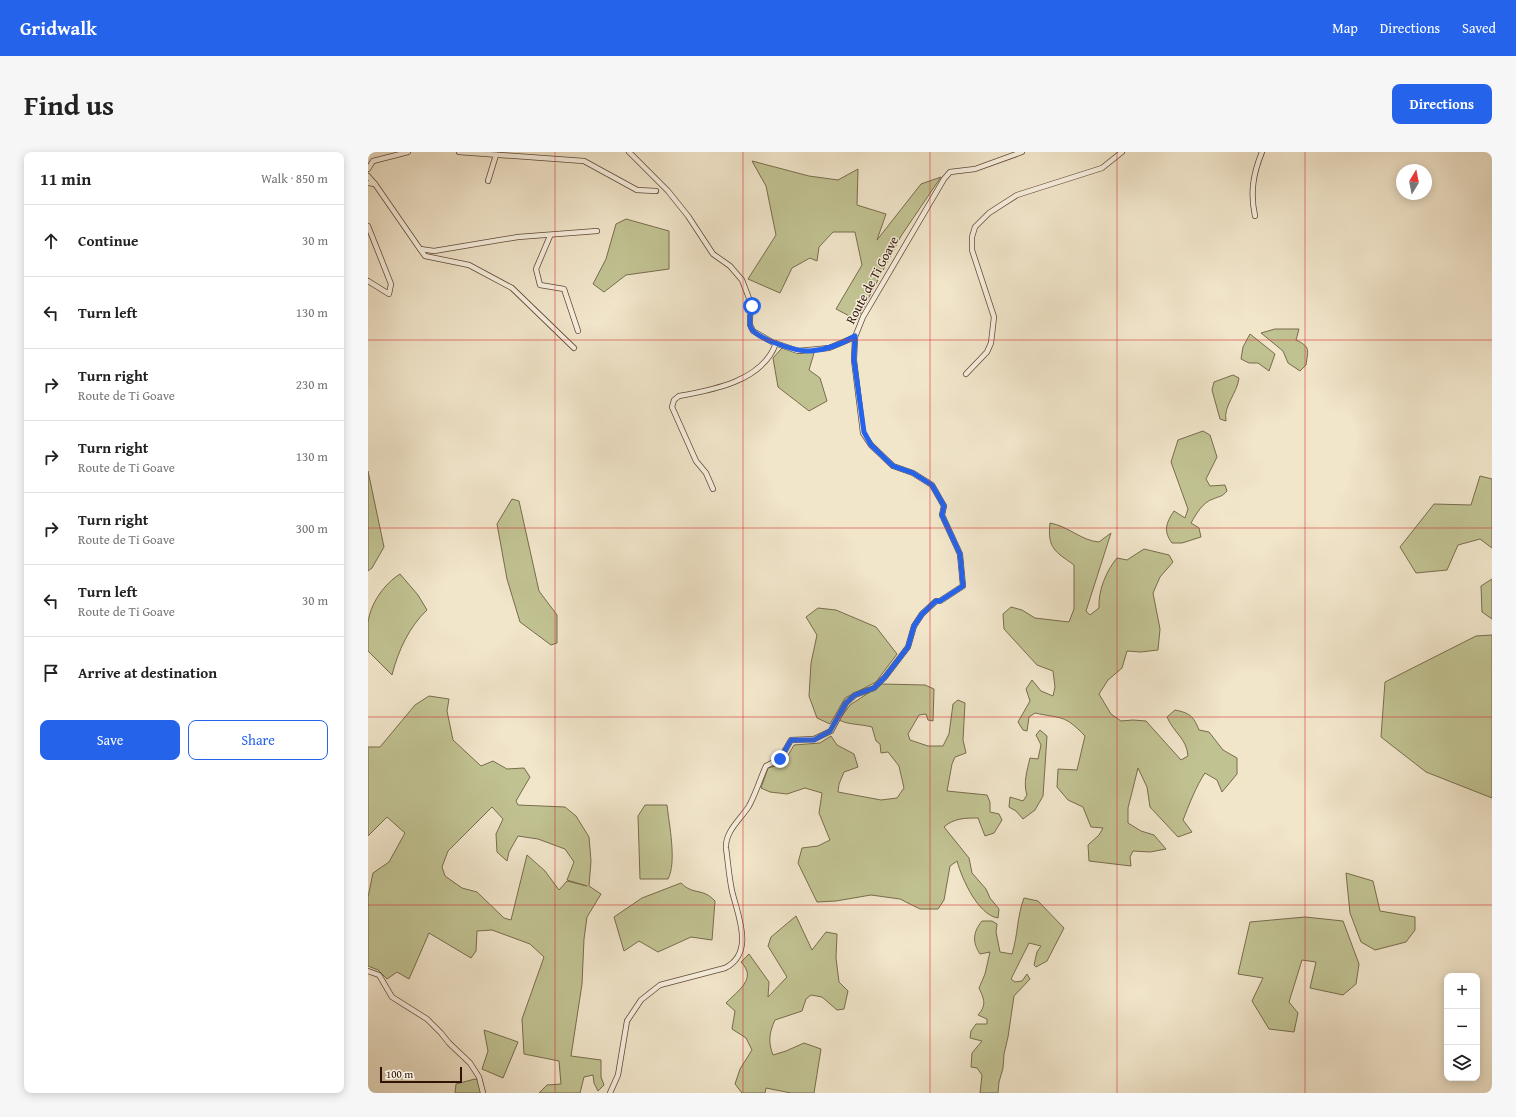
<!DOCTYPE html>
<meta charset="utf-8">
<style>
:root{--surface:#fff;--page:#f6f6f6;--text:#222;--muted:#767676;--line:#e0e0e0;--accent:#2563eb}
body{margin:0;font-family:"Gentium Book Plus",serif;background:var(--page);color:var(--text)}
.controls{position:absolute;right:12px;bottom:12px;display:grid;overflow:hidden;border-radius:8px;box-shadow:0 2px 10px #0003}
.controls button{width:36px;height:36px;display:grid;place-items:center;padding:0;border:0;border-bottom:1px solid var(--line);background:var(--surface);color:var(--text);font:20px sans-serif}
.compass{position:absolute;left:1028px;top:12px;width:36px;height:36px;border-radius:50%;background:var(--surface);box-shadow:0 2px 10px #0003;rotate:10deg}
.scale{position:absolute;left:12px;bottom:10px;width:82px;box-sizing:border-box;padding-left:4px;border:2px solid #301507;border-top:0;font-size:11px;line-height:14px;white-space:nowrap;color:#301507;-webkit-text-stroke:3px #f6eedd;paint-order:stroke}
.stop{position:absolute;width:12px;height:12px;margin:-9px;border:3px solid #2563eb;border-radius:50%;background:#fff}
.stop.end{background:#2563eb;border-color:#fff;box-shadow:0 1px 4px #0008}
.list{margin:0;padding:0;list-style:none}
h2{display:flex;justify-content:space-between;align-items:center;height:52px;margin:0;padding:0 16px;font-size:17px}
h2 small{font-size:13px;font-weight:400;color:var(--muted)}
.list li{display:grid;grid-template-columns:26px 1fr auto;gap:12px;align-items:center;box-sizing:border-box;height:72px;padding:0 16px;border-top:1px solid var(--line)}
.list b{display:block;font-size:15px;white-space:nowrap}
.list p{margin:0;font-size:13px;white-space:nowrap;color:var(--muted)}
.list em{font-size:13px;font-style:normal;color:var(--muted)}
.actions{display:flex;gap:8px;padding:12px 16px}
.actions a{flex:1;padding:9px 0;border:1px solid var(--accent);border-radius:8px;text-align:center;font-size:14px;color:var(--accent)}
.actions .main{background:var(--accent);color:#fff}
.icon{flex:none;width:22px;height:22px;fill:none;stroke:currentColor;stroke-width:2;stroke-linecap:round;stroke-linejoin:round}
.map{position:relative;flex:none;width:1124px;height:941px;overflow:hidden;border-radius:8px}
header{display:flex;align-items:center;gap:24px;box-sizing:border-box;height:56px;padding:0 20px;background:var(--accent);color:#fff}
header strong{font-size:19px}
nav{display:flex;gap:22px;margin-inline-start:auto;font-size:14px}
.intro{display:flex;align-items:center;justify-content:space-between;box-sizing:border-box;height:96px;padding:0 24px}
h1{margin:0;font-size:28px}
.button{padding:10px 18px;border-radius:8px;background:var(--accent);color:#fff;font-size:14px;font-weight:700}
main{display:flex;gap:24px;padding:0 24px}
aside{flex:1;background:var(--surface);border-radius:8px;box-shadow:0 2px 10px #0003}
.map>svg:first-child{display:block}
.green{fill:#c1c292;stroke:#786c4c;fill-rule:evenodd}
.lines{fill:none;stroke-linecap:round;stroke-linejoin:round}
.minor-casing{stroke:#604938;stroke-width:6}
.minor{stroke:#f6eedd;stroke-width:4.5}
.route{stroke:#2563eb;stroke-width:5}
.grid{fill:none;stroke:#d62828;stroke-width:1;stroke-opacity:0.55}
.labels{text-anchor:middle;dominant-baseline:central;stroke-width:3;stroke-linejoin:round;paint-order:stroke}
.street-label{font-size:13px;fill:#301507;stroke:#f6eedd}
</style>
<header>
<strong>Gridwalk</strong>
<nav><a>Map</a><a>Directions</a><a>Saved</a></nav>
</header>
<div class="intro"><h1>Find us</h1><a class="button">Directions</a></div>
<main>
<aside>
<h2>11 min<small>Walk · 850 m</small></h2>
<ul class="list">
<li><svg class="icon" aria-label="ahead" viewBox="0 0 24 24"><path d="M12 20V5M6 11l6-6 6 6"/></svg><div><b>Continue</b></div><em>30 m</em></li>
<li><svg class="icon" aria-label="left" viewBox="0 0 24 24"><path d="M17 20v-9H6M10 6l-5 5 5 5"/></svg><div><b>Turn left</b></div><em>130 m</em></li>
<li><svg class="icon" aria-label="right" viewBox="0 0 24 24"><path d="M7 20v-9h11M14 6l5 5-5 5"/></svg><div><b>Turn right</b><p>Route de Ti Goave</p></div><em>230 m</em></li>
<li><svg class="icon" aria-label="right" viewBox="0 0 24 24"><path d="M7 20v-9h11M14 6l5 5-5 5"/></svg><div><b>Turn right</b><p>Route de Ti Goave</p></div><em>130 m</em></li>
<li><svg class="icon" aria-label="right" viewBox="0 0 24 24"><path d="M7 20v-9h11M14 6l5 5-5 5"/></svg><div><b>Turn right</b><p>Route de Ti Goave</p></div><em>300 m</em></li>
<li><svg class="icon" aria-label="left" viewBox="0 0 24 24"><path d="M17 20v-9H6M10 6l-5 5 5 5"/></svg><div><b>Turn left</b><p>Route de Ti Goave</p></div><em>30 m</em></li>
<li><svg class="icon" aria-label="arrive" viewBox="0 0 24 24"><path d="M6 21V4h12l-3 4 3 4H6"/></svg><div><b>Arrive at destination</b></div></li>
</ul>
<div class="actions"><a class="main">Save</a><a>Share</a></div>
</aside>
<div class="map">
<svg width="1124" height="941" viewBox="0 0 1124 941">
<rect width="100%" height="100%" fill="#f1e5ca"/>
<filter id="stains"><feTurbulence type="fractalNoise" baseFrequency=".005" numOctaves="4"/><feColorMatrix values="0 0 0 0 .2 0 0 0 0 .09 0 0 0 0 .02 0 0 0 .5 -.17"/></filter>
<radialGradient id="worn" r=".72"><stop offset=".6" stop-color="#630" stop-opacity="0"/><stop offset="1" stop-color="#630" stop-opacity=".3"/></radialGradient>
<!-- green -->
<g class="green">
<path d="M 384,9 L 441,24 L 470,28 L 490,17 L 489,53 L 518,62 L 509,88 L 553,32 L 573,25 L 533,84 L 489,168 L 468,157 L 494,113 L 487,80 L 465,80 L 451,95 L 449,109 L 442,106 L 424,116 L 412,141 L 380,127 L 408,83 L 398,34 Z"/>
<path d="M 258,67 L 301,79 L 301,117 L 258,123 L 236,140 L 225,132 L 238,107 L 248,72 Z"/>
<path d="M 907,177 L 931,177 L 928,188 C 943,195 940,198 938,213 L 932,219 L 920,211 L 915,199 L 893,181 Z"/>
<path d="M 882,182 L 907,202 L 901,219 L 890,211 L 881,211 L 873,207 L 875,195 Z"/>
<path d="M 414,196 L 446,201 L 441,218 L 452,226 L 459,249 L 441,259 L 410,235 L 405,206 Z"/>
<path d="M 865,223 L 871,226 C 869,242 855,254 858,269 L 852,267 L 844,238 L 846,230 Z"/>
<path d="M 835,279 L 842,283 L 849,305 L 838,327 L 842,334 L 857,333 L 859,339 C 854,345 852,344 845,347 C 835,350 828,362 823,371 L 831,376 L 833,385 L 814,391 L 804,391 C 795,379 798,371 806,359 L 817,366 L 820,357 L 803,310 L 810,288 Z"/>
<path d="M 0,319 L 16,395 L 4,416 L 0,419 Z"/>
<path d="M 1112,324 L 1124,327 L 1124,396 L 1112,387 L 1090,393 L 1079,418 L 1048,421 L 1032,395 L 1066,352 L 1103,353 Z"/>
<path d="M 144,347 L 151,349 L 171,439 L 189,463 L 189,491 L 183,493 L 152,470 L 139,427 L 129,372 Z"/>
<path d="M 682,371 C 700,374 714,389 731,390 L 743,381 L 718,459 L 722,463 L 731,456 C 730,439 738,419 749,406 L 759,408 L 776,397 L 801,403 L 805,410 L 792,425 L 785,441 L 792,477 L 790,498 L 773,500 L 759,499 L 754,516 L 740,528 L 731,542 L 743,562 L 753,569 L 765,568 L 778,569 L 813,608 L 820,604 C 819,587 806,581 799,565 L 807,558 C 821,561 825,563 831,578 L 841,580 L 855,598 L 869,606 L 869,622 L 854,640 L 849,628 L 837,621 C 828,634 821,653 815,668 L 824,680 L 810,685 L 782,655 L 779,635 L 770,616 L 760,656 L 760,671 L 773,679 L 786,683 L 798,697 L 782,700 L 765,699 L 762,705 L 763,714 L 721,709 L 720,693 L 731,683 L 735,676 L 723,675 L 715,655 L 700,648 L 689,635 L 690,617 L 709,618 L 717,584 C 696,562 694,567 667,561 L 661,565 L 659,579 L 655,578 L 650,570 L 662,549 L 658,537 L 664,528 L 673,539 L 685,544 L 687,535 L 685,519 L 669,513 L 636,477 L 635,462 L 643,455 L 654,458 L 667,466 L 701,470 L 706,457 L 706,413 C 688,400 679,397 682,371 Z"/>
<path d="M 32,422 L 50,443 L 59,458 C 41,475 30,499 24,523 L 0,499 C 0,490 0,480 0,471 C 2,452 16,432 32,422 Z"/>
<path d="M 1124,427 L 1124,467 L 1114,460 L 1113,434 Z"/>
<path d="M 450,456 L 468,458 L 508,475 L 529,502 L 508,530 L 477,546 L 462,572 L 449,566 L 441,544 L 443,511 L 449,483 L 438,465 Z"/>
<path d="M 1124,483 L 1124,646 L 1058,620 L 1013,585 L 1017,530 L 1108,484 Z"/>
<path d="M 514,532 L 557,533 L 566,537 L 565,569 L 560,568 L 558,562 L 551,563 L 540,582 L 542,588 L 560,594 L 575,594 L 581,582 L 585,552 L 590,548 L 597,551 L 595,588 L 598,601 L 587,605 L 584,612 L 579,639 L 619,643 L 622,650 L 622,660 L 631,662 L 634,668 L 626,681 L 617,684 L 610,666 C 597,666 586,666 576,675 L 601,706 L 604,721 L 618,737 L 622,746 L 631,757 L 630,766 C 610,763 594,727 589,709 L 582,714 L 576,748 L 570,757 L 552,757 L 532,747 L 503,743 L 468,749 L 449,750 L 430,711 L 434,696 L 450,694 L 462,688 L 451,661 L 454,641 L 437,636 L 419,642 L 402,640 L 393,636 L 400,616 L 415,612 L 426,593 L 452,591 L 463,584 L 469,593 L 486,602 L 490,615 L 476,620 L 471,632 L 470,640 L 513,648 L 529,646 L 536,636 L 531,614 L 520,600 L 513,601 L 512,592 L 508,589 L 504,575 C 493,572 481,573 471,568 L 482,553 Z"/>
<path d="M 61,544 L 81,547 L 79,559 L 85,588 L 113,614 L 125,609 L 139,617 L 156,616 L 162,625 L 148,649 L 150,653 L 197,655 L 208,664 L 221,685 L 223,709 L 221,734 L 233,742 L 219,765 L 216,787 L 214,832 L 203,904 L 233,908 L 233,925 L 236,933 L 230,939 L 226,931 L 225,923 L 216,925 L 212,941 L 171,941 L 179,933 L 193,932 L 191,909 L 156,902 L 154,867 L 176,805 L 162,792 L 124,778 L 109,779 L 108,799 L 103,806 L 61,781 L 41,827 L 29,820 L 19,827 L 10,818 L 0,814 L 0,745 L 5,721 L 21,710 L 37,681 L 19,665 L 0,684 L 0,595 L 12,595 L 47,553 ZM 124,655 L 135,667 L 128,682 L 129,700 L 139,709 L 141,700 L 150,684 L 170,687 L 197,697 L 206,710 L 199,728 L 219,734 L 199,729 L 191,738 L 177,719 L 159,703 L 143,768 L 136,766 L 109,740 L 94,736 L 77,724 L 74,715 L 80,699 Z"/>
<path d="M 672,578 L 679,584 L 675,644 L 667,658 L 655,667 L 648,659 L 641,655 L 642,645 L 655,649 L 659,643 C 655,631 659,619 662,606 L 670,607 L 673,593 L 668,583 Z"/>
<path d="M 277,653 L 299,653 C 301,672 309,710 300,727 L 272,727 L 270,664 Z"/>
<path d="M 978,721 L 1005,729 L 1012,759 L 1047,765 L 1047,778 L 1038,790 L 1007,798 L 993,790 L 982,761 Z"/>
<path d="M 313,731 C 326,744 334,735 347,749 L 344,788 L 323,785 L 290,800 L 271,789 L 256,799 L 246,765 L 274,746 Z"/>
<path d="M 656,746 L 670,749 L 696,776 L 679,809 L 668,815 L 666,813 L 669,800 L 673,794 L 661,791 L 643,827 L 647,830 L 654,829 L 659,822 L 662,827 L 646,844 L 640,885 L 636,902 L 635,916 L 631,930 L 630,941 L 612,941 L 614,923 L 609,916 L 603,915 L 604,901 L 614,889 L 602,886 L 603,879 L 608,872 L 619,872 L 619,867 L 610,863 C 619,853 616,847 611,836 L 617,822 L 622,800 L 612,802 C 604,790 605,780 614,769 L 624,769 L 629,772 L 628,780 L 632,800 L 644,802 C 650,783 649,764 656,746 Z"/>
<path d="M 428,764 L 444,798 L 458,780 L 469,782 L 468,806 L 471,830 L 480,839 L 476,857 L 469,858 L 454,845 L 443,843 L 438,847 L 434,859 L 407,868 C 401,881 400,890 405,903 L 418,899 L 436,891 L 453,897 L 446,941 L 423,941 L 398,936 L 397,941 L 374,941 L 367,932 L 372,917 L 384,898 L 378,886 L 364,877 L 367,859 L 358,851 C 369,839 390,827 373,810 L 381,802 L 401,830 L 400,845 L 419,825 L 400,794 L 403,785 Z"/>
<path d="M 937,765 L 975,769 L 991,812 L 988,832 L 975,843 L 942,836 L 948,810 L 934,808 L 921,850 L 930,861 L 926,880 L 901,877 L 884,849 L 895,826 L 870,822 L 882,770 Z"/>
<path d="M 116,878 L 150,890 L 135,926 L 114,917 L 120,899 Z"/>
<path d="M 107,927 L 110,928 L 114,941 L 87,941 L 88,932 Z"/>
</g>
<g class="lines">
<!-- minor casing -->
<g class="minor-casing">
<g id="minor">
<path d="M 91,0 L 216,9 L 269,38 L 288,39"/>
<path d="M 261,0 L 300,39 L 320,64 L 345,102 L 362,114 L 374,128 L 384,154 L 382,165 L 382,173 L 385,179 L 404,190 L 430,199 L 461,196 L 487,185"/>
<path d="M 0,17 L 5,9 L 40,0"/>
<path d="M 0,24 L 7,32"/>
<path d="M 120,29 L 128,3"/>
<path d="M 0,31 L 7,32 L 52,97 L 66,99 L 150,85 L 229,79"/>
<path d="M 887,64 C 882,41 885,22 894,0"/>
<path d="M 0,74 L 23,132 L 21,142 L 0,129"/>
<path d="M 182,84 L 168,117 L 172,133 L 196,137 L 210,179"/>
<path d="M 52,97 L 57,104 L 101,113 L 144,136 L 206,196"/>
<path d="M 598,222 L 619,200 L 623,191 L 626,165 L 604,98 L 604,85 L 607,75 L 621,61 L 649,43 L 734,16 L 754,0"/>
<path d="M 345,337 L 338,321 L 328,309 L 304,255 L 306,248 L 311,244 C 345,238 395,229 408,191"/>
<path d="M 0,819 L 11,823 L 24,845 L 59,867 L 73,881 L 81,891 L 102,911 L 111,925 L 115,941"/>
<path d="M 242,941 L 250,923 L 259,869 L 273,848 L 292,833 L 357,816 C 387,801 370,764 364,739 C 361,725 360,710 358,696 C 357,679 373,667 381,654 C 388,641 392,627 398,614 L 412,607 L 423,588 L 446,587 L 463,579 L 478,551 L 487,543 L 506,536 L 517,525 L 540,495 L 546,474 L 554,462 L 568,449 L 572,449 L 595,434 L 592,402 L 574,363 L 576,354 L 564,333 L 545,321 L 525,314 L 503,293 L 495,281 L 486,208 L 487,185 L 495,165 L 576,27 L 582,20 L 607,17 L 654,0"/>
</g>
</g>
<!-- minor -->
<use href="#minor" class="minor"/>
</g>
<g class="lines">
<!-- route -->
<path class="route" d="M 384,154 C 383,161 380,169 383,176 C 389,187 429,200 442,199 C 459,198 472,193 487,184 L 486,208 L 496,280 L 503,293 L 525,314 L 545,321 L 564,333 L 576,354 L 574,363 L 592,402 L 595,434 L 572,449 L 568,449 L 554,462 L 546,474 L 540,495 L 517,525 L 506,536 L 487,543 L 478,551 L 462,579 L 446,588 L 423,588 L 412,607"/>
</g>
<!-- grid -->
<path class="grid" d="M 187,0 L 187,941M 375,0 L 375,941M 562,0 L 562,941M 749,0 L 749,941M 937,0 L 937,941M 0,188 L 1124,188M 0,376 L 1124,376M 0,565 L 1124,565M 0,753 L 1124,753"/>
<g class="labels">
<!-- street labels -->
<g class="street-label">
<text transform="translate(504 128) rotate(-62)">Route de Ti Goave</text>
</g>
</g>
<rect width="100%" height="100%" filter="url(#stains)"/>
<rect width="100%" height="100%" fill="url(#worn)"/>
</svg>
<div class="controls">
<button>+</button>
<button>−</button>
<button><svg class="icon" aria-label="layers" viewBox="0 0 24 24"><path d="M12 4l9 5-9 5-9-5zM3 14l9 5 9-5"/></svg></button>
</div>
<svg class="compass" viewBox="-18 -18 36 36"><path d="M0-13l5 13h-10z" fill="#e53935"/><path d="M0 13l5-13h-10z" fill="#767676"/></svg>
<div class="scale">100 m</div>
<div class="stop" style="left:384px;top:154px"></div>
<div class="stop end" style="left:412px;top:607px"></div>
</div>
</main>
